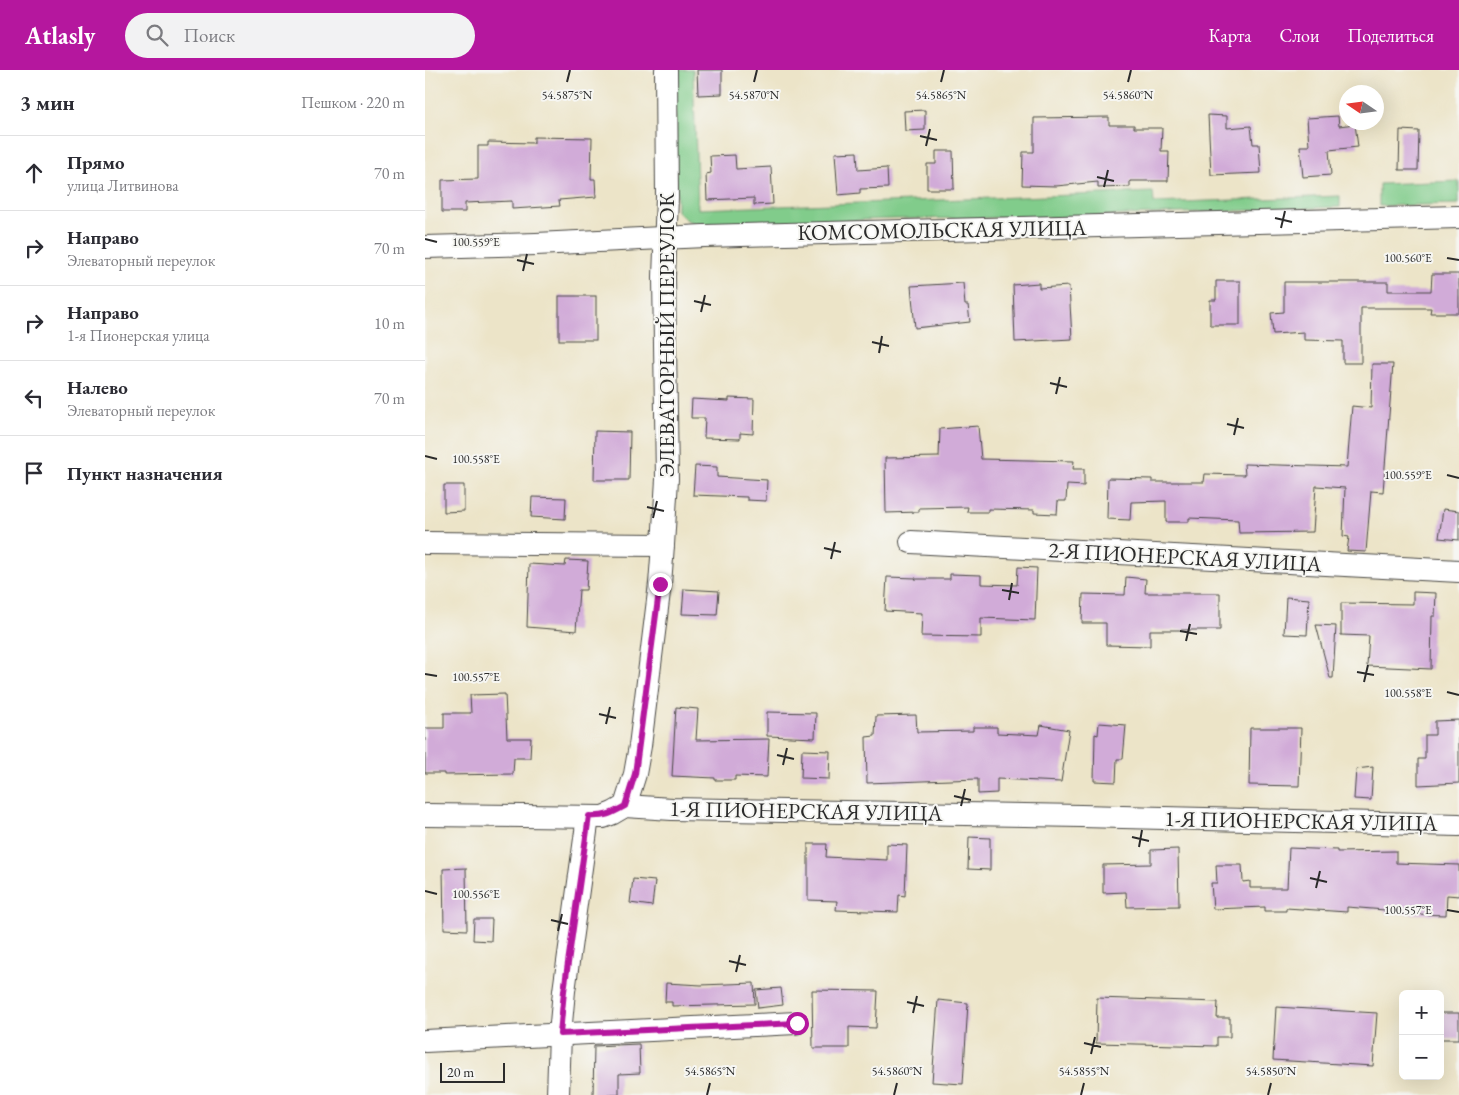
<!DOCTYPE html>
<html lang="ru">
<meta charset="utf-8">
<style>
:root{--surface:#fff;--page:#f2f2f3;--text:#2b2b33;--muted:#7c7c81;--line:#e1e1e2;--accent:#b5179e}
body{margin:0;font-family:"EB Garamond",serif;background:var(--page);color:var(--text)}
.controls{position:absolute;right:15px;bottom:15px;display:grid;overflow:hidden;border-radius:8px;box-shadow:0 5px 20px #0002}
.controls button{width:45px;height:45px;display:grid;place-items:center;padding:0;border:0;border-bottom:1px solid var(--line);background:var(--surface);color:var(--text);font:25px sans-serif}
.compass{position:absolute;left:914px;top:15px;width:45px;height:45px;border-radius:50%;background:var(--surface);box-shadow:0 5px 20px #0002;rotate:283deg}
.scale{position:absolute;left:15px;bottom:12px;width:65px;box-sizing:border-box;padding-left:5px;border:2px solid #2b2b2b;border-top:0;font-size:14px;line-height:18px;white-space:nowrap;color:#2b2b2b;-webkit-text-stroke:4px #f6f6f2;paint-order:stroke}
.stop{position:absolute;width:15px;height:15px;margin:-11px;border:4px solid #b5179e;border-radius:50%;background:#fff}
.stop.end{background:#b5179e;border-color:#fff;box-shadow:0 1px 5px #0008}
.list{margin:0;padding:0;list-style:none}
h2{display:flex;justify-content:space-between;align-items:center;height:65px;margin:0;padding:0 20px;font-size:21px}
h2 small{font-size:16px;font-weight:400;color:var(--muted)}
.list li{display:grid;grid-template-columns:32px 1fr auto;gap:15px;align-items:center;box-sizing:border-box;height:75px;padding:0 20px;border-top:1px solid var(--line)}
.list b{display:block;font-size:19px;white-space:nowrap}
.list p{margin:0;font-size:16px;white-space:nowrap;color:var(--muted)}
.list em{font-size:16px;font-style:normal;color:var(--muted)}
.icon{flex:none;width:28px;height:28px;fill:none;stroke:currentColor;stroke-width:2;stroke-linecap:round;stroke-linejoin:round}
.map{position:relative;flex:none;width:1034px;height:1025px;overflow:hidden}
header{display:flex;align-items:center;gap:30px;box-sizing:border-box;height:70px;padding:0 25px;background:var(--accent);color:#fff}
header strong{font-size:24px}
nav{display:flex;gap:28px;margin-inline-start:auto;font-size:18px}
.search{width:350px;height:45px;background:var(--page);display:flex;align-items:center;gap:12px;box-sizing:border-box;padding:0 18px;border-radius:28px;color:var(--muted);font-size:19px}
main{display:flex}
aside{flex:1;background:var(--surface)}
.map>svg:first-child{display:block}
.green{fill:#81cc8b;stroke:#567c5b}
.building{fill:#d1abd8}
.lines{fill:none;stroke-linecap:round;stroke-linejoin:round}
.minor-casing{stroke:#484743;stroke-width:24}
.minor{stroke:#fff;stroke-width:22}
.route{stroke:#b5179e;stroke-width:6}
.ticks{fill:none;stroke:#2b2b2b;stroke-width:2}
.labels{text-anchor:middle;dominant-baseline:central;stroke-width:4;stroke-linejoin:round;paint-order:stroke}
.street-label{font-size:22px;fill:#2b2b2b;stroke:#f6f6f2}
.ticks-label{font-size:12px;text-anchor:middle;fill:#2b2b2b;stroke:#f6f6f2;stroke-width:4;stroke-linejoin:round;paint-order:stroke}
</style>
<header>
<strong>Atlasly</strong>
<div class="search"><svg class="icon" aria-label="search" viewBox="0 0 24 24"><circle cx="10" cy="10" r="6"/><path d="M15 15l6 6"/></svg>Поиск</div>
<nav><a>Карта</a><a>Слои</a><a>Поделиться</a></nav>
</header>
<main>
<aside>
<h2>3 мин<small>Пешком · 220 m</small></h2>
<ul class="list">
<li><svg class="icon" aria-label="ahead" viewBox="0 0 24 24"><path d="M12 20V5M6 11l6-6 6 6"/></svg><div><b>Прямо</b><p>улица Литвинова</p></div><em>70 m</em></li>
<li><svg class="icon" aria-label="right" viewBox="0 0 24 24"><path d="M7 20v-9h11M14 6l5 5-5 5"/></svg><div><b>Направо</b><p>Элеваторный переулок</p></div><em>70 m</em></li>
<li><svg class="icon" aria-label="right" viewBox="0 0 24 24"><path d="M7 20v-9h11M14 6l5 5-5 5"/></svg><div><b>Направо</b><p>1-я Пионерская улица</p></div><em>10 m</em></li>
<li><svg class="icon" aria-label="left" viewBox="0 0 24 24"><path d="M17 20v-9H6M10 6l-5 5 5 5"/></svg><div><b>Налево</b><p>Элеваторный переулок</p></div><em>70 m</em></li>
<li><svg class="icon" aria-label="arrive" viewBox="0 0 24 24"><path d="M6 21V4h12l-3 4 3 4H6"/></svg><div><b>Пункт назначения</b></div></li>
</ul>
</aside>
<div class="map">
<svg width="1034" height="1025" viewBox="0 0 1034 1025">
<rect width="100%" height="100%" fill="#f6f6f2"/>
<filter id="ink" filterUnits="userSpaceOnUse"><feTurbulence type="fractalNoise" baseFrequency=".02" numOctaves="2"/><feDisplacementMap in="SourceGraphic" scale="10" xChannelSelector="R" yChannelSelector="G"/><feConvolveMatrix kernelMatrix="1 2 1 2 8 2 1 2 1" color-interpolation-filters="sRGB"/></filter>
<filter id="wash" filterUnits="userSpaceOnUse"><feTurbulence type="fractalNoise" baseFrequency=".0096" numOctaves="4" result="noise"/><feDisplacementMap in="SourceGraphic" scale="20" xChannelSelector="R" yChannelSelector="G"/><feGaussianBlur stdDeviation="1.12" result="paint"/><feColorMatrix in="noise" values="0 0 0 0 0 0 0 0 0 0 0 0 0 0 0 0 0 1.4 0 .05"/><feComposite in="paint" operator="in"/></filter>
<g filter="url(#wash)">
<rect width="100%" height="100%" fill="#ece4c8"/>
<!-- green -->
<g class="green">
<path d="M 250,0 L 268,0 L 273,139 L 728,122 L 729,133 L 915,126 L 915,137 L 648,147 L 469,149 L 279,155 C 266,153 261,151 252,141 Z"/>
<path d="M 1034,111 L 1034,134 L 954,136 L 954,114 Z"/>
</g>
<g id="blocks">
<!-- building -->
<g class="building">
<path d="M 272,0 L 297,0 L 297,24 L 273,25 Z"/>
<path d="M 500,40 L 500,60 L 480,61 L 479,41 Z"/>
<path d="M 783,45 L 802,46 L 802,58 L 826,56 L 828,74 L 834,74 L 836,103 L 786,105 Z"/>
<path d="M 913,46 L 914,56 L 930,54 L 933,77 L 904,80 L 906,105 L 878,107 L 875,76 L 884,76 L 882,48 Z"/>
<path d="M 684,47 L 684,55 L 709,55 L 709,58 L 737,58 L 736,81 L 744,81 L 743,111 L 705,111 L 705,117 L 673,118 L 673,112 L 631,116 L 597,115 L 598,82 L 609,82 L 609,48 Z"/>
<path d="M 975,60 L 994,61 L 993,100 L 974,100 Z"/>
<path d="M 109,67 L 167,68 L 166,109 L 170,109 L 171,127 L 134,130 L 135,136 L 87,139 L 87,131 L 40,133 L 40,142 L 17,142 L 17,110 L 53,109 L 53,76 L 63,76 L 63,72 L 109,73 Z"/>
<path d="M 511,81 L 528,81 L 529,119 L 502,119 L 502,94 L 511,94 Z"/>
<path d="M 432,82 L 433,100 L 462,98 L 463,118 L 435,119 L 435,123 L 413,125 L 410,83 Z"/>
<path d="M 310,85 L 311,99 L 346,97 L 348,134 L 329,135 L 329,128 L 282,130 L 281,104 L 286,103 L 285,86 Z"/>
<path d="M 1007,204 L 1034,204 L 1034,243 L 1005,243 L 1006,238 L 936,238 L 936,293 L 918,293 L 918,271 L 879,270 L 879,262 L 848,264 L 846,243 L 859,242 L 859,212 L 963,212 L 963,221 L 1006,221 Z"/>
<path d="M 791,211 L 815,211 L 815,255 L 785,255 L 785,230 L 791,230 Z"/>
<path d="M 538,213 L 540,235 L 543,235 L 545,252 L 490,258 L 486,216 Z"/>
<path d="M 614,213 L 614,218 L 644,216 L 647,269 L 590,272 L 588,215 Z"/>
<rect x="134" y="226" width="37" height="44"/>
<path d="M 947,294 L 968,294 L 958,422 L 946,421 L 941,482 L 922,481 L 924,467 L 918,466 L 920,418 L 891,416 L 888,462 L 814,463 L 813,450 L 764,448 L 764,452 L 741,452 L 741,431 L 706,432 L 705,450 L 682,449 L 683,408 L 727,409 L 727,412 L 779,412 L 780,404 L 820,405 L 819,394 L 922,397 L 927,336 L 946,338 Z"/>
<path d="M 304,328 L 329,329 L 328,364 L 315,363 L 315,369 L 279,368 L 280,348 L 266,348 L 267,329 L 304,331 Z"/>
<path d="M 553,356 L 556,389 L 649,391 L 648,399 L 659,399 L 659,416 L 642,415 L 641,431 L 633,431 L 632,444 L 609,443 L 609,440 L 563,439 L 563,442 L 542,442 L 543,437 L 494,438 L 494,442 L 461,443 L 460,388 L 514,387 L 515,359 Z"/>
<path d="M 170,361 L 205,362 L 204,410 L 169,410 Z"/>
<path d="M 270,396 L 292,397 L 292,407 L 342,410 L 341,431 L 322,430 L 322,427 L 268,425 Z"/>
<path d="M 19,415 L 39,415 L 39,441 L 19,442 Z"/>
<path d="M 107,427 L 141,428 L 140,449 L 106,447 Z"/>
<path d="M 1018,439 L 1034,441 L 1034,470 L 1014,468 Z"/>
<path d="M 141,490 L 163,491 L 161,520 L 154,520 L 151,561 L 102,557 L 104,494 L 140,496 Z"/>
<path d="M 593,497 L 612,498 L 610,550 L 556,548 L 556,567 L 496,566 L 497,543 L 460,541 L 462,507 L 491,508 L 490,509 L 525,509 L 525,504 L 556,505 L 556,514 L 592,515 Z"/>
<path d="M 701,507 L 721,509 L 720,523 L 795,523 L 795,560 L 725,560 L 725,576 L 681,575 L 681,553 L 657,553 L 658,524 L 700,525 Z"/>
<path d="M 259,519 L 294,521 L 292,545 L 257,544 Z"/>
<path d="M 988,522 L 1011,523 L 1010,546 L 1007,546 L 1006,599 L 942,596 L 944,566 L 916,565 L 916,533 L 988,534 Z"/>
<path d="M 861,527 L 884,529 L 882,565 L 859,564 Z"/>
<path d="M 891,555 L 911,556 L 908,608 L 905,608 Z"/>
<path d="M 80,624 L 82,668 L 106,668 L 105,688 L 89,688 L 88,704 L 19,705 L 19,703 L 0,703 L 0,658 L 19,658 L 19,643 L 46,643 L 45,625 Z"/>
<path d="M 251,637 L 273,639 L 271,670 L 344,669 L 342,707 L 310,706 L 310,710 L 290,710 L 290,708 L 247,706 Z"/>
<path d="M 342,642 L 391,643 L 390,668 L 342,666 Z"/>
<path d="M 491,645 L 492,662 L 548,661 L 548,657 L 572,657 L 572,663 L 614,665 L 616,655 L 644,660 L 636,712 L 572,709 L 572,723 L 553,724 L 553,709 L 442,713 L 441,667 L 450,666 L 451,646 Z"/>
<path d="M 1034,650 L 1034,713 L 993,715 L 993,689 L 1000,689 L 1000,665 L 1010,665 L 1010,651 Z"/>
<path d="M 674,653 L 701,655 L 698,689 L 692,689 L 691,712 L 669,711 L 670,664 L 673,665 Z"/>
<path d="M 825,658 L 876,658 L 874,716 L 824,715 Z"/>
<path d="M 377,680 L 405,681 L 404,709 L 376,708 Z"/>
<path d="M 948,697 L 946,730 L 929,729 L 931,699 Z"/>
<path d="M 544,767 L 565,768 L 565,800 L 543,799 Z"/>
<path d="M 383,774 L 402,774 L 401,787 L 462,790 L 462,774 L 482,775 L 480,826 L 474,825 L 473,842 L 411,840 L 412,831 L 383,830 Z"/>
<path d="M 864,778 L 912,780 L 912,782 L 971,781 L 971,793 L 1034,795 L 1034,826 L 1022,825 L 1021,845 L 960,843 L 960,840 L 922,837 L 922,842 L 861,838 L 861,841 L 840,841 L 840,837 L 788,839 L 786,813 L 792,813 L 791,795 L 817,795 L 818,812 L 825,811 L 825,818 L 862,818 Z"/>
<path d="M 753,779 L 754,836 L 702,837 L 701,822 L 678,823 L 678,795 L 726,794 L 726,780 Z"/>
<path d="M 41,798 L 42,860 L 19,859 L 18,799 Z"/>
<path d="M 208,809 L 230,811 L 227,836 L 205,833 Z"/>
<path d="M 49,849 L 67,849 L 66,871 L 48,870 Z"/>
<path d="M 241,913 L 276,915 L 329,913 L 330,934 L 247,936 L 247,932 L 240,932 Z"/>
<path d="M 356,918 L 358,935 L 333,938 L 331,920 Z"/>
<path d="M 387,920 L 453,921 L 451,958 L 424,957 L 424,978 L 388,978 Z"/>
<path d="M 672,928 L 793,932 L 792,948 L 805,948 L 805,967 L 792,967 L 792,976 L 671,973 Z"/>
<path d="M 513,930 L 543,933 L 538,1014 L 507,1012 Z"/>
<path d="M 851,937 L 952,943 L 948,996 L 848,990 Z"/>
<rect x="1015" y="943" width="19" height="26"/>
<path d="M 214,974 L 215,1003 L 194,1004 L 194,1025 L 168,1025 L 169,976 Z"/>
</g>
</g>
</g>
<g filter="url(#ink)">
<use href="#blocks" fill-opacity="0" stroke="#484743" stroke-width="1"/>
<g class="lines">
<!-- minor casing -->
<g class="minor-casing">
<g id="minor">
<path d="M 0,177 L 111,174 L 279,166 L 1034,147"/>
<path d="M 486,472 L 1034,501"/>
<path d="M 0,473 L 238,475"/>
<path d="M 200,736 L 210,704 L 215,676 L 235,514 L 238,475 L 242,409 L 239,207 L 242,127 L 241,0"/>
<path d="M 0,745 L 178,747 L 188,743 L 200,736 L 247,739 L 656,746 L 1034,755"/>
<path d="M 0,971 L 371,953"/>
<path d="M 133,1025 L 135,964 L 139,921 L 163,747"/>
</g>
</g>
<!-- minor -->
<use href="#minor" class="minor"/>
</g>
</g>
<g class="lines" filter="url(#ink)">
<!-- route -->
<path class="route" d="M 235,514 L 210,704 L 200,736 C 186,744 180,747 164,746 L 139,921 L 135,964 L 372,953"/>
</g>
<!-- ticks -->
<path class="ticks" d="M 142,12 L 145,0M 329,12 L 332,0M 516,12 L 519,0M 703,12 L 706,0M 495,66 L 512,70M 501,76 L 505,59M 672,107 L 689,111M 679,117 L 683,100M 850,148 L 867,152M 856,158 L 860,141M 0,169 L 12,172M 1022,188 L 1034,190M 92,190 L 109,194M 98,201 L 102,184M 269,231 L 286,235M 276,242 L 280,225M 447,272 L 464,276M 454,283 L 457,266M 625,313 L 642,317M 631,324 L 635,307M 802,354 L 819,358M 809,365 L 813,348M 0,386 L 12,389M 1022,405 L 1034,408M 222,437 L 239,441M 228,448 L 232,431M 399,478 L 416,482M 406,489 L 410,472M 577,520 L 594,523M 584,530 L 587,513M 755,561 L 772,564M 761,571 L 765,554M 932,602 L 949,605M 0,604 L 12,606M 939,612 L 943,595M 1022,622 L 1034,625M 174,644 L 191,648M 181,654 L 185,637M 352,685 L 369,689M 358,695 L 362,678M 529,726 L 546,730M 536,736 L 540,719M 707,767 L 724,771M 714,777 L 717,760M 885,808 L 902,812M 891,818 L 895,801M 0,821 L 12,824M 1022,840 L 1034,842M 126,850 L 143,854M 133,861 L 137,844M 304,891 L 321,895M 311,902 L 315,885M 482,932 L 499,936M 488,943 L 492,926M 659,973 L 676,977M 666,984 L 670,967M 282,1025 L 285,1013M 469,1025 L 472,1013M 656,1025 L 659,1013M 843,1025 L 846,1013"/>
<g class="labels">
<!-- street labels -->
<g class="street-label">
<text transform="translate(517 160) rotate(-1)">КОМСОМОЛЬСКАЯ УЛИЦА</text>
<text transform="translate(241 265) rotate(-90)">ЭЛЕВАТОРНЫЙ ПЕРЕУЛОК</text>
<text transform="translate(760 487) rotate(3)">2-Я ПИОНЕРСКАЯ УЛИЦА</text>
<text transform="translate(381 741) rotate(1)">1-Я ПИОНЕРСКАЯ УЛИЦА</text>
<text transform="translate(876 751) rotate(1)">1-Я ПИОНЕРСКАЯ УЛИЦА</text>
</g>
</g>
<g class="ticks-label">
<text x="142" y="29">54.5875°N</text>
<text x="329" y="29">54.5870°N</text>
<text x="516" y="29">54.5865°N</text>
<text x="703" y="29">54.5860°N</text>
<text x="51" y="176">100.559°E</text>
<text x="983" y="192">100.560°E</text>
<text x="51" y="393">100.558°E</text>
<text x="983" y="409">100.559°E</text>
<text x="51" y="611">100.557°E</text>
<text x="983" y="627">100.558°E</text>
<text x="51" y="828">100.556°E</text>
<text x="983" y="844">100.557°E</text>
<text x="285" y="1005">54.5865°N</text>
<text x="472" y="1005">54.5860°N</text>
<text x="659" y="1005">54.5855°N</text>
<text x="846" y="1005">54.5850°N</text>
</g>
</svg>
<div class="controls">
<button>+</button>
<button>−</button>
</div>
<svg class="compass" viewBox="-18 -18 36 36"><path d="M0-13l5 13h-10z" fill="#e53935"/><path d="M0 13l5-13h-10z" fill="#7c7c81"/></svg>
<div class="scale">20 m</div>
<div class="stop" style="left:372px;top:953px"></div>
<div class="stop end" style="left:235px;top:514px"></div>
</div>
</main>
